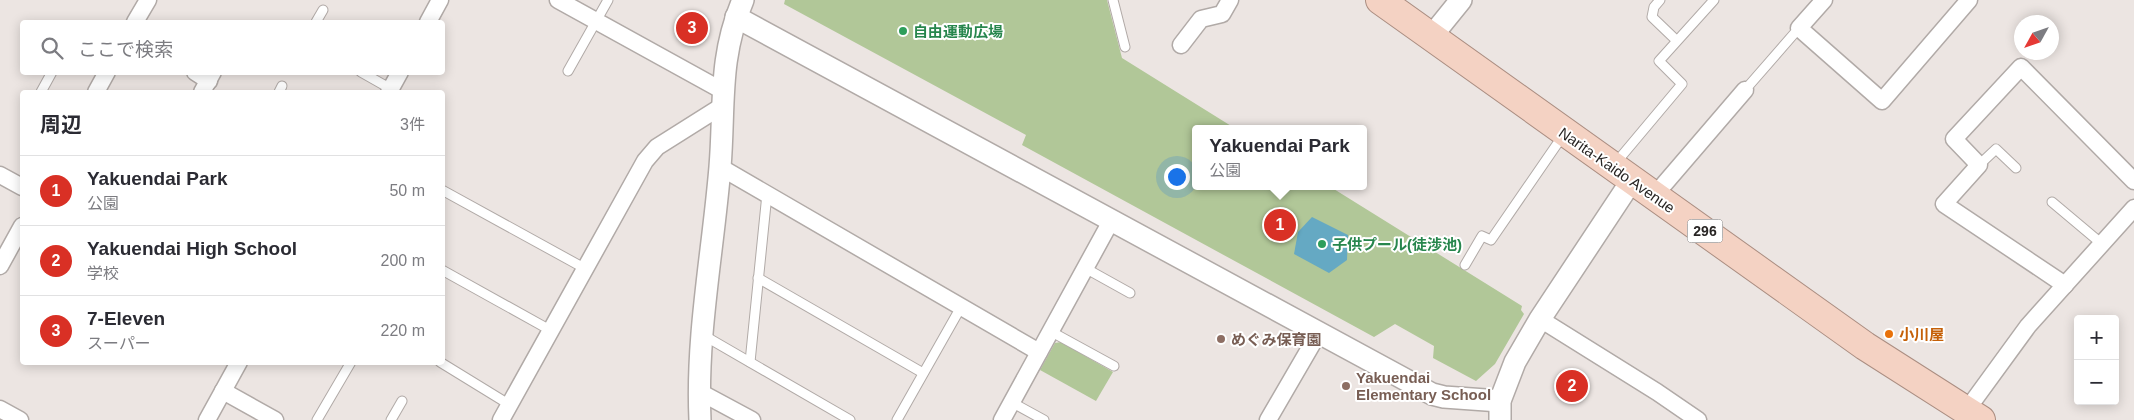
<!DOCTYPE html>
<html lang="ja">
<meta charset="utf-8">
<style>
:root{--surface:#fff;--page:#f7f7f7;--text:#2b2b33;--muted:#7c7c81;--line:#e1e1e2;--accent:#d93025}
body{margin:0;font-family:Helvetica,"Noto Sans JP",sans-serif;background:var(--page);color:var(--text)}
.controls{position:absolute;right:15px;bottom:15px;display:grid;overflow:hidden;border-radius:5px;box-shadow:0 2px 12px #0003}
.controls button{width:45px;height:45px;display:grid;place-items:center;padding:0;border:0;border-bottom:1px solid var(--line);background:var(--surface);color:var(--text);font:25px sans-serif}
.compass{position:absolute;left:2014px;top:15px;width:45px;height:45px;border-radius:50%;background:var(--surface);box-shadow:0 2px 12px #0003;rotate:230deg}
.you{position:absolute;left:1176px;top:176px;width:18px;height:18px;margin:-12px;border:4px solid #fff;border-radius:50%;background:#1a73e8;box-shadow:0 0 0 8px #1a73e833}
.badge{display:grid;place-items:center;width:32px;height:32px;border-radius:50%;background:var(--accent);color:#fff;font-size:16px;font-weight:700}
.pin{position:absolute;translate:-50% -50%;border:2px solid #fff;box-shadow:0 1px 5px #0006}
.popup{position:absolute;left:1192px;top:125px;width:175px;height:65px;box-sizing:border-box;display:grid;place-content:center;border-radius:5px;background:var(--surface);filter:drop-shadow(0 1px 4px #0005);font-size:16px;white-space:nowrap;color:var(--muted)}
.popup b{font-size:19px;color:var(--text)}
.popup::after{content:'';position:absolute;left:50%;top:100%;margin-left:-10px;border:10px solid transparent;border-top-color:var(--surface)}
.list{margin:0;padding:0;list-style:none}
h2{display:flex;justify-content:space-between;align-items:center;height:65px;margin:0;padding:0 20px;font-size:21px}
h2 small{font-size:16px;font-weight:400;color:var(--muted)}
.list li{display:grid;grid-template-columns:32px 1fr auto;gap:15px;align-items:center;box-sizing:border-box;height:70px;padding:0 20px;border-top:1px solid var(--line)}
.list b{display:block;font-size:19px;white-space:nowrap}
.list p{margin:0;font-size:16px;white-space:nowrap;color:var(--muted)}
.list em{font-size:16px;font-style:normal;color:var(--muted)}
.icon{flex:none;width:28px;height:28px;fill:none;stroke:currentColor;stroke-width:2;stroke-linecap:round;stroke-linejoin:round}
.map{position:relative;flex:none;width:2134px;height:420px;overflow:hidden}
.search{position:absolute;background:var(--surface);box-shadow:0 2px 12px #0003;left:20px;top:20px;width:425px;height:55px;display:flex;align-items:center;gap:12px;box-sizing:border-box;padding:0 18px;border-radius:5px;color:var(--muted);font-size:19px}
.panel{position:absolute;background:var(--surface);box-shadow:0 2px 12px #0003;left:20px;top:90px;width:425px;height:275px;border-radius:5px}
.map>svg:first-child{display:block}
.green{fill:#b1c798}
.water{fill:#65a9c3}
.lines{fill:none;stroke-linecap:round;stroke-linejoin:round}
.service-casing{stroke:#b1aaa7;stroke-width:11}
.minor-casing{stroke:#b1aaa7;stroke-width:19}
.tertiary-casing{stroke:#b1aaa7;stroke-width:24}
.trunk-casing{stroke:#ab8e82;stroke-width:30}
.service{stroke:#fff;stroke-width:9}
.minor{stroke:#fff;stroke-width:16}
.tertiary{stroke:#fff;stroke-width:21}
.trunk{stroke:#f4d2c3;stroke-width:28}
.leisure-dot{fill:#2e9e5b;stroke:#fff;stroke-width:2}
.food-dot{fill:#e8710a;stroke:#fff;stroke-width:2}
.education-dot{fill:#8d6e63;stroke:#fff;stroke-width:2}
.labels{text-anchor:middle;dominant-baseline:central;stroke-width:4;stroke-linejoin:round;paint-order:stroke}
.shield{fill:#fff;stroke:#686666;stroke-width:1}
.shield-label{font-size:14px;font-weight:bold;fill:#282524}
.leisure-label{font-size:15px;font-weight:bold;fill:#27864d;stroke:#fff;text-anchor:start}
.street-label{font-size:15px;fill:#282524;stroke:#fff}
.food-label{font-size:15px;font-weight:bold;fill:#c56008;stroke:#fff;text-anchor:start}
.education-label{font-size:15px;font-weight:bold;fill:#785e54;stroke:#fff;text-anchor:start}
</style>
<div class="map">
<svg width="2134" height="420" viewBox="0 0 2134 420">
<rect width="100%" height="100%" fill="#ece5e2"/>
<!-- green -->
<g class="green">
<path d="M 785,0 L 1107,0 L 1122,58 L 1236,129 L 1196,129 L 1196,186 L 1329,186 L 1522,306 L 1521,310 L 1524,314 L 1495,364 L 1476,381 L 1433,358 L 1434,346 L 1395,324 L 1374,337 L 1022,145 L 1026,135 L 784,4 Z"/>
<path d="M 1061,342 L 1113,372 L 1096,401 L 1040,370 L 1055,343 Z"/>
</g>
<!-- water -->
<path class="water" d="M 1312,217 L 1348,235 L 1347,260 L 1329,273 L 1294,254 L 1298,232 Z"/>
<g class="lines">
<!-- service casing -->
<g class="service-casing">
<g id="service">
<path d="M 1113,0 L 1125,47"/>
<path d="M 1660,0 L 1654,7 L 1652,17 L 1676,40"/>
<path d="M 316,22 L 323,10"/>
<path d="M 568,71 L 608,0"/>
<path d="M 361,72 L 391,89"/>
<path d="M 1745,90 L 1799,28"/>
<path d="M 41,92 L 52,72"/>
<path d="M 279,92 L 282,86"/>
<path d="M 1614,165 L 1682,84 L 1659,61 L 1714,0"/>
<path d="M 1979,165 L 1996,149 L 2016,168"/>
<path d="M 442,190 L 584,268"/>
<path d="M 2052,202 L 2102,244"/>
<path d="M 1465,265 L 1482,236 L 1491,240 L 1564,134"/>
<path d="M 1085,268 L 1130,293"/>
<path d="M 442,270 L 550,330"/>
<path d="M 758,278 L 923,373"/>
<path d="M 1050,331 L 1114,366"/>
<path d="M 703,335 L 850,420"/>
<path d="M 440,362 L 510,405"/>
<path d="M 750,362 L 767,194"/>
<path d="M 1011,402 L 1044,420"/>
<path d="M 317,420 L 351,362"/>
<path d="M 391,420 L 402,401"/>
<path d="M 897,420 L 961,307"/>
</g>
</g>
<!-- minor casing -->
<g class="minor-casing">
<g id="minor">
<path d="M 558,0 L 723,91"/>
<path d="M 1824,0 L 1799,28 L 1882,101 L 1969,0"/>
<path d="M 135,22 L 148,0"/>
<path d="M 428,22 L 440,0"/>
<path d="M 1181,45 L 1201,19 L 1222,14 L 1230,0"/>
<path d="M 195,72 L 209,81"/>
<path d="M 96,92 L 107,72"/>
<path d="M 202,92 L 213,72"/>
<path d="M 389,92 L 400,72"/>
<path d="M 720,167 L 1039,352"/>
<path d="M 0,175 L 22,187"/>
<path d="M 1654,196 L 1745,90"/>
<path d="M 0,266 L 22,226"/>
<path d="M 2065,285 L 1944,204 L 1979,165 L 1954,139 L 2021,67 L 2134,181"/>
<path d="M 1540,319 L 1657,392 L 1698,420"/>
<path d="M 223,391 L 275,420"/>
<path d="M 698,391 L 752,420"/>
<path d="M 0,409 L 20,420"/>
<path d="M 1966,411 L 2028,326 L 2134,208"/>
<path d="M 207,420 L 239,362"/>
<path d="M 501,420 L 645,161 L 657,147 L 722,106"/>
<path d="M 1002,420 L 1111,221"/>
<path d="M 1268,420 L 1318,334"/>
</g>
</g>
<!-- tertiary casing -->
<g class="tertiary-casing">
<g id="tertiary">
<path d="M 736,17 L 1432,394 L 1444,397 L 1500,401"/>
<path d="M 1431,37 L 1461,0"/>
<path d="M 700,420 C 696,335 713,252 720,167 C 725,107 718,58 743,0"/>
<path d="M 1500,420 L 1500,401 L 1515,362 L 1540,319 L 1632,180"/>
</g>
</g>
<!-- trunk casing -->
<g class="trunk-casing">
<path id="trunk" d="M 1380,0 L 1865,346 L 1981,420"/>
</g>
<!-- service -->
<use href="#service" class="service"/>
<!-- minor -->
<use href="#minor" class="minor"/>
<!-- tertiary -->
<use href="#tertiary" class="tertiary"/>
<!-- trunk -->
<use href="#trunk" class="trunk"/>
</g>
<!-- markers -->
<g class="leisure-dot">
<circle cx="903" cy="31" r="5"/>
<circle cx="1322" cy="244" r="5"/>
</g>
<circle class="food-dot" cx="1889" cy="334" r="5"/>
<g class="education-dot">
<circle cx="1221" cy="339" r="5"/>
<circle cx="1346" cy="386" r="5"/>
</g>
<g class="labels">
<!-- shield labels -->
<rect class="shield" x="1687.5" y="219.5" width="35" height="23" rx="4"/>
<g class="shield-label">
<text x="1705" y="231">296</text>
</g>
<!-- leisure labels -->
<g class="leisure-label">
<text x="913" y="31">自由運動広場</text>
<text x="1332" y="244">子供プール(徒渉池)</text>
</g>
<!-- street labels -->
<g class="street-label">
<text transform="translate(1617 170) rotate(35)">Narita-Kaido Avenue</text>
</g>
<!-- food labels -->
<g class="food-label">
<text x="1899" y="334">小川屋</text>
</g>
<!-- education labels -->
<g class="education-label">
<text x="1231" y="339">めぐみ保育園</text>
<text x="1356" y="377">Yakuendai<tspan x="1356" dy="17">Elementary School</tspan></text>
</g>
</g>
</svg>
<div class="controls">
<button>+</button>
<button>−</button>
</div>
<svg class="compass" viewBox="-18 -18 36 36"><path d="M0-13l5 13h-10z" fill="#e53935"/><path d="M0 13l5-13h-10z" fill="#7c7c81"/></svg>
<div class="you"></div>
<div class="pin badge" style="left:1280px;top:225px">1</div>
<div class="popup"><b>Yakuendai Park</b>公園</div>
<div class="pin badge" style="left:1572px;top:386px">2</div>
<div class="pin badge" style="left:692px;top:28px">3</div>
<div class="search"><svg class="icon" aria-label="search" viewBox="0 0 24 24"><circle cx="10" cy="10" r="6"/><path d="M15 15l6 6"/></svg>ここで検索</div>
<section class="panel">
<h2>周辺<small>3件</small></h2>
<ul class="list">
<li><span class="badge">1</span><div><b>Yakuendai Park</b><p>公園</p></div><em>50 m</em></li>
<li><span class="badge">2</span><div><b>Yakuendai High School</b><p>学校</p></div><em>200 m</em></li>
<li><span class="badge">3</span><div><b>7-Eleven</b><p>スーパー</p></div><em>220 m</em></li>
</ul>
</section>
</div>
